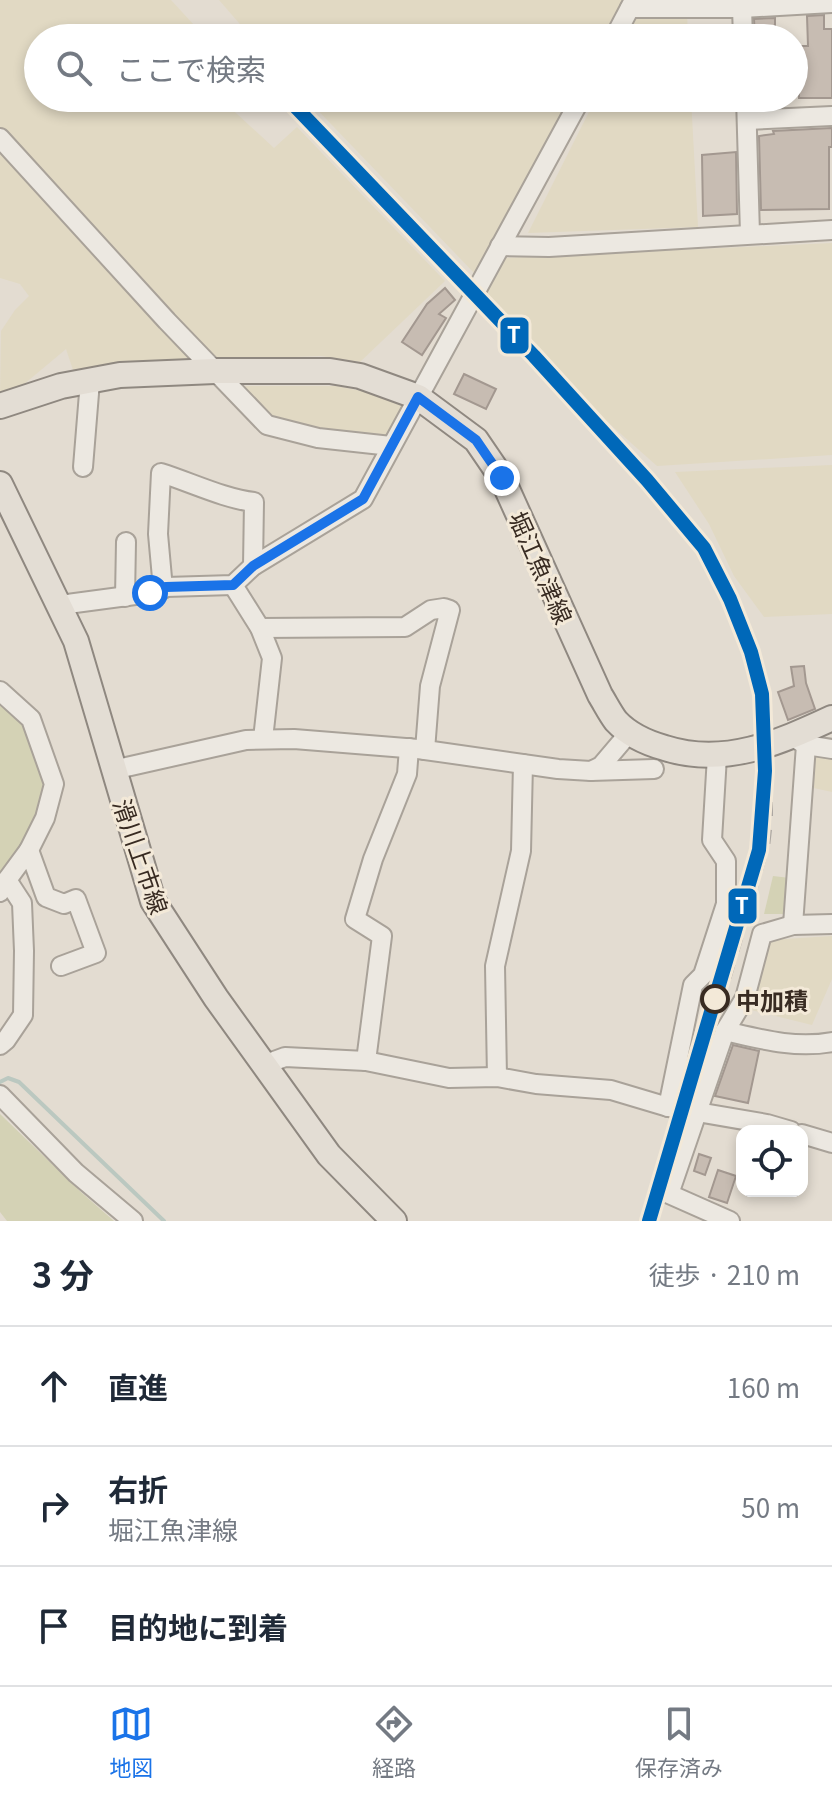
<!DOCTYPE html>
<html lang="ja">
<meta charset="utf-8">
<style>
:root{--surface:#fff;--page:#f6f6f7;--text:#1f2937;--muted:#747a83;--line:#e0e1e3;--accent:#1a73e8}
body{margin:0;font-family:Georgia,"Noto Sans JP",serif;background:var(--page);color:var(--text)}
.controls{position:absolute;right:24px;bottom:24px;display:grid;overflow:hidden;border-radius:16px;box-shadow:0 4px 12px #0003}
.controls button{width:72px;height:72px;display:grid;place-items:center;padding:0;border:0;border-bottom:2px solid var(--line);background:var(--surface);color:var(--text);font:40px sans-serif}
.stop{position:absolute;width:24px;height:24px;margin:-18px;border:6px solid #1a73e8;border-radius:50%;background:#fff}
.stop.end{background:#1a73e8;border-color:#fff;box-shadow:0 2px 8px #0008}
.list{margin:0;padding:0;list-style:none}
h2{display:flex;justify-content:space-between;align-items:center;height:104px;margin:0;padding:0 32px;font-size:34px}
h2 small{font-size:26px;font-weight:400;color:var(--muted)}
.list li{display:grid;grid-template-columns:52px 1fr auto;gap:24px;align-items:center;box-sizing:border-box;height:120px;padding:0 32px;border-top:2px solid var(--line)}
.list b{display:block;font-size:30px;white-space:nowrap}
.list p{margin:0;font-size:26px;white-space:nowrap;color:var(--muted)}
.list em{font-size:26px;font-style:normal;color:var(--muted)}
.icon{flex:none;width:44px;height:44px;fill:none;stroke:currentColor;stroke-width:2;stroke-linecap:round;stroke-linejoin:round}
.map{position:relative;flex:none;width:832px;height:1221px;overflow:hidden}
.search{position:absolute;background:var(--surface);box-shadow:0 4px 12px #0003;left:24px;right:24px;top:24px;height:88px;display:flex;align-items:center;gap:20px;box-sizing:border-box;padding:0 28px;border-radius:44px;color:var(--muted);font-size:30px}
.sheet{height:464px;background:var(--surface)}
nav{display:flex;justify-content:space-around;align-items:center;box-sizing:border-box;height:112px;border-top:2px solid var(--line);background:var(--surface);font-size:22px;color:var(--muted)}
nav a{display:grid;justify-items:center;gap:4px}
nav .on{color:var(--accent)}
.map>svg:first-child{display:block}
.farmland{fill:#e1d9c3}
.green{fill:#d4d2b5}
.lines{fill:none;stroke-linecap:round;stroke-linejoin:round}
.stream{stroke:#bbc8c0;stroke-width:4}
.building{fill:#c7bcb2;stroke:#a39890;stroke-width:2}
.minor-casing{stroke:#a9a299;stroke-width:22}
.major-casing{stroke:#8f8880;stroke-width:28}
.minor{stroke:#ece8e1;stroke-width:18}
.major{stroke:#e3ddd4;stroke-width:24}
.rail{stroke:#aca7a2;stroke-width:4;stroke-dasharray:14 14;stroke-linecap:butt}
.rail-1-casing{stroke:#f3e9d8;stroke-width:20}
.rail-1{stroke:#0068b9;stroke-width:14}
.route{stroke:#1a73e8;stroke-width:10}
.stop-dot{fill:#f3e9d8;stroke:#382b22;stroke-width:4}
.labels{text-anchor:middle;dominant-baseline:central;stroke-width:6;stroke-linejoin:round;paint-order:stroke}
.street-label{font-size:24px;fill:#382b22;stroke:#f3e9d8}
.stop-label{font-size:24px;font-weight:bold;fill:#382b22;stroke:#f3e9d8;text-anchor:start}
.line-badge{stroke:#f3e9d8;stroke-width:3}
.badge-label{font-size:22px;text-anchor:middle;font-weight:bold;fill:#fff}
</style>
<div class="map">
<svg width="832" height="1221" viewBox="0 0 832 1221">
<rect width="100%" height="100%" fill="#e3dcd1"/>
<!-- farmland -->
<g class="farmland">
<path d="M 0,0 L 171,0 L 206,38 L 38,38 L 38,98 L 226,98 L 223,101 L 274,148 L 297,127 L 445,281 L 360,362 L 321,356 L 212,360 L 0,131 Z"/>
<path d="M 219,0 L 626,0 L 605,38 L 252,38 Z"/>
<path d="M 687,12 L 688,38 L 626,38 L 636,18 Z"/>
<path d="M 306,98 L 572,98 L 476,275 Z"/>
<path d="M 596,98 L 691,98 L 698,227 L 528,233 Z"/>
<path d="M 0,146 L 193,356 L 187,360 L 113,364 L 73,370 L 66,349 L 23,385 L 0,397 L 1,331 L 15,310 L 29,296 L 20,284 L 0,278 Z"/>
<path d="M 832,243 L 832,455 L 657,466 L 603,418 L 488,298 L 488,288 L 504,258 Z"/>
<path d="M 240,386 L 337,386 L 376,394 L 407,406 L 388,442 L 268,421 Z"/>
<path d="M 832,465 L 832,614 L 764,617 L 734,576 L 709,524 L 675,472 Z"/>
<path d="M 814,754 L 832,757 L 832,792 L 809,787 Z"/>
<path d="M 832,936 L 832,979 L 812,1025 L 747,1009 L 769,940 Z"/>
</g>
<!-- green -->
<g class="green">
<path d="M 0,705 L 23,722 L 47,792 L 28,834 L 0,878 Z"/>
<path d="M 773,876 L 790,878 L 783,914 L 764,914 Z"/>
<path d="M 0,1114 L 83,1194 L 114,1221 L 7,1221 L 0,1212 Z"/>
</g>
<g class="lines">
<!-- stream -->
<path class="stream" d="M 0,1082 L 8,1078 L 19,1082 L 164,1221"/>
</g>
<!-- building -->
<g class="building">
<path d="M 824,15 L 824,29 L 832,29 L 832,98 L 799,98 L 797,46 L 808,46 L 807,16 Z"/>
<path d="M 775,18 L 775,38 L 755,38 L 754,19 Z"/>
<path d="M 694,25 L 723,25 L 723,38 L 695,38 Z"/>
<path d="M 832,128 L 832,147 L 829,147 L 829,209 L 761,210 L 759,136 L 774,134 L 773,131 Z"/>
<path d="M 736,152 L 737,214 L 703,216 L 702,155 Z"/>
<path d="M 445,288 L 455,300 L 439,314 L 446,318 L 422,355 L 402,342 L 427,304 Z"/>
<path d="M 464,374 L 496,389 L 486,409 L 454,394 Z"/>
<path d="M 804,666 L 806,683 L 815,709 L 788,720 L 778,692 L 794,686 L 791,667 Z"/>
<path d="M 733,1045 L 759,1051 L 748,1103 L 715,1096 Z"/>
<path d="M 699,1154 L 711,1158 L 705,1175 L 694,1171 Z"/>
<path d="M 718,1170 L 736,1176 L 727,1203 L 709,1197 Z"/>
</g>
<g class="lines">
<!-- minor casing -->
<g class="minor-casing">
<g id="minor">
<path d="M 630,8 L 742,8 L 832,3"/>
<path d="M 742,8 L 743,38"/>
<path d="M 614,38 L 634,0"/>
<path d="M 746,98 L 750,234"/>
<path d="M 747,120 L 832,116"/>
<path d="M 0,138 L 167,321 L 267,425 L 318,438 L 391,446"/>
<path d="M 500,246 L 549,247 L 832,230"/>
<path d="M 83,467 L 90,381"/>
<path d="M 233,585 L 260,628 L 272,658 L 263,739"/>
<path d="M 163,589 L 158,534 L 161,473 C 190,482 225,499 254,502 L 253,566"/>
<path d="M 125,597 L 126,542"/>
<path d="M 60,605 L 150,593 L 166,587 L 233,585 L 253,566 L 363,499 L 581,98"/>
<path d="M 260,628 L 405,627 L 431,610 L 444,608 L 450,610 L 430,686 L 425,750"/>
<path d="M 0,691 L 31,719 L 54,784 L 45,818 L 29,850"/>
<path d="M 798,740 L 806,745 L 832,749"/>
<path d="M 113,770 L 246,740 L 294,739 L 418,749 L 558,769 L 591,771 L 601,766 L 629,733"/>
<path d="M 591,771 L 654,769"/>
<path d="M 7,880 L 29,850 L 46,897 L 64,904 L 76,899 L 96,953 L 61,966"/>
<path d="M 0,892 L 7,880 L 22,903 L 24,951 L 23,1015 L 6,1040 L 0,1045"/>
<path d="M 793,925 L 806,745"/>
<path d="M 725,1031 C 760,1039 795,1049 832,1042"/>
<path d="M 366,1061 L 382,936 L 355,919 L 373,859 L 407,774 L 409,748"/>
<path d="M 266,1064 L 285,1057 L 366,1061 L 449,1078 L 497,1077 L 536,1084 L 611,1090 L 668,1107 L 767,1124 L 791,1131"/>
<path d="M 497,1077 L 495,966 L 521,851 L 523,764"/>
<path d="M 0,1095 L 76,1173 L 133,1221"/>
<path d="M 668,1107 L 693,985 L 703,975 L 726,904 L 726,861 L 712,840 L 717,756"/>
<path d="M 802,1134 L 832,1143"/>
<path d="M 730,1221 L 669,1194 L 725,1031 L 745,998 L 762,934 L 793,925 L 832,924"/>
</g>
</g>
<!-- major casing -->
<g class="major-casing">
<g id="major">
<path d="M 0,406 L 61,386 L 120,375 L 215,371 L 330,371 L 360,376 L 418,397 L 476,440 L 502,478 L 600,695 C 605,703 610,713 616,721 C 629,735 647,743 665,748 C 724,767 778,743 832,718"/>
<path d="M 0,484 L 76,641 L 153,901 L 216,998 L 329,1155 L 394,1221"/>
</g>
</g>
<!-- minor -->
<use href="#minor" class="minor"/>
<!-- major -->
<use href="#major" class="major"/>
<!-- rail -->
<path class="rail" d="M 690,1083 L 729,980 L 768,847 L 771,821 L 771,761 L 762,694"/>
<!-- rail-1 casing -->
<g class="rail-1-casing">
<path id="rail-1" d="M 287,98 L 534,356 L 647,480 L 704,548 L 730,599 L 751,652 L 762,694 L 765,771 L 759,850 L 649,1221"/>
</g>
<!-- rail-1 -->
<use href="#rail-1" class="rail-1"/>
</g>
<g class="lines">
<!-- route -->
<path class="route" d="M 150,593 L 166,587 L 233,585 L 253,566 L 363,499 L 418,397 L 476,440 L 502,478"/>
</g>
<!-- markers -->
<circle class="stop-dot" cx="715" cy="999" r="13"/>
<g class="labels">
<!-- street labels -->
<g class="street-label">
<text transform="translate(542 567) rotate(66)">堀江魚津線</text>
<text transform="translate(142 856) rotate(71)">滑川上市線</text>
</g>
<!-- stop labels -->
<g class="stop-label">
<text x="736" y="999">中加積</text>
</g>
</g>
<g class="line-badge">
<rect x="499" y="316" width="31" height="39" rx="8" fill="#0068b9"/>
<rect x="727" y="887" width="31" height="38" rx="8" fill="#0068b9"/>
</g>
<g class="badge-label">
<text x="514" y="343">T</text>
<text x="742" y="914">T</text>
</g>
</svg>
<div class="controls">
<button><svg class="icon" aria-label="locate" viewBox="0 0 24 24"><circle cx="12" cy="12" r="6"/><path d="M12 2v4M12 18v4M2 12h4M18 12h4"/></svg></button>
</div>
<div class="stop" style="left:150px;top:593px"></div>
<div class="stop end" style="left:502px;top:478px"></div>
<div class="search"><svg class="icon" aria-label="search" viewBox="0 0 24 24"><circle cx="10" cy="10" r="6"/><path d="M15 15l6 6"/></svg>ここで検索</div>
</div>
<section class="sheet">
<h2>3 分<small>徒歩 · 210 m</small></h2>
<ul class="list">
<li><svg class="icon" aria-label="ahead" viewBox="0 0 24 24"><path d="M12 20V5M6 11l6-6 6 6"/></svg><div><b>直進</b></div><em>160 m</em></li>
<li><svg class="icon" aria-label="right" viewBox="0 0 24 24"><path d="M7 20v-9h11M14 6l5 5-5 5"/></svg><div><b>右折</b><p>堀江魚津線</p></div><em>50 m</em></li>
<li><svg class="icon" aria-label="arrive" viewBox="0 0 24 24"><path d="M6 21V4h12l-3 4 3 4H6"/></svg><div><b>目的地に到着</b></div></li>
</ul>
</section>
<nav>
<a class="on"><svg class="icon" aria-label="map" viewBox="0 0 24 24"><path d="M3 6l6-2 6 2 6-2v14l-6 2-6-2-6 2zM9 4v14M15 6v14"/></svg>地図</a>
<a><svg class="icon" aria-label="directions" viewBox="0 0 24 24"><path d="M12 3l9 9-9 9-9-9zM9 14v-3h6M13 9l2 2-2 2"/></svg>経路</a>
<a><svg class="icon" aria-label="saved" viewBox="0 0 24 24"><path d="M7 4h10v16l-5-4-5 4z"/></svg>保存済み</a>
</nav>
